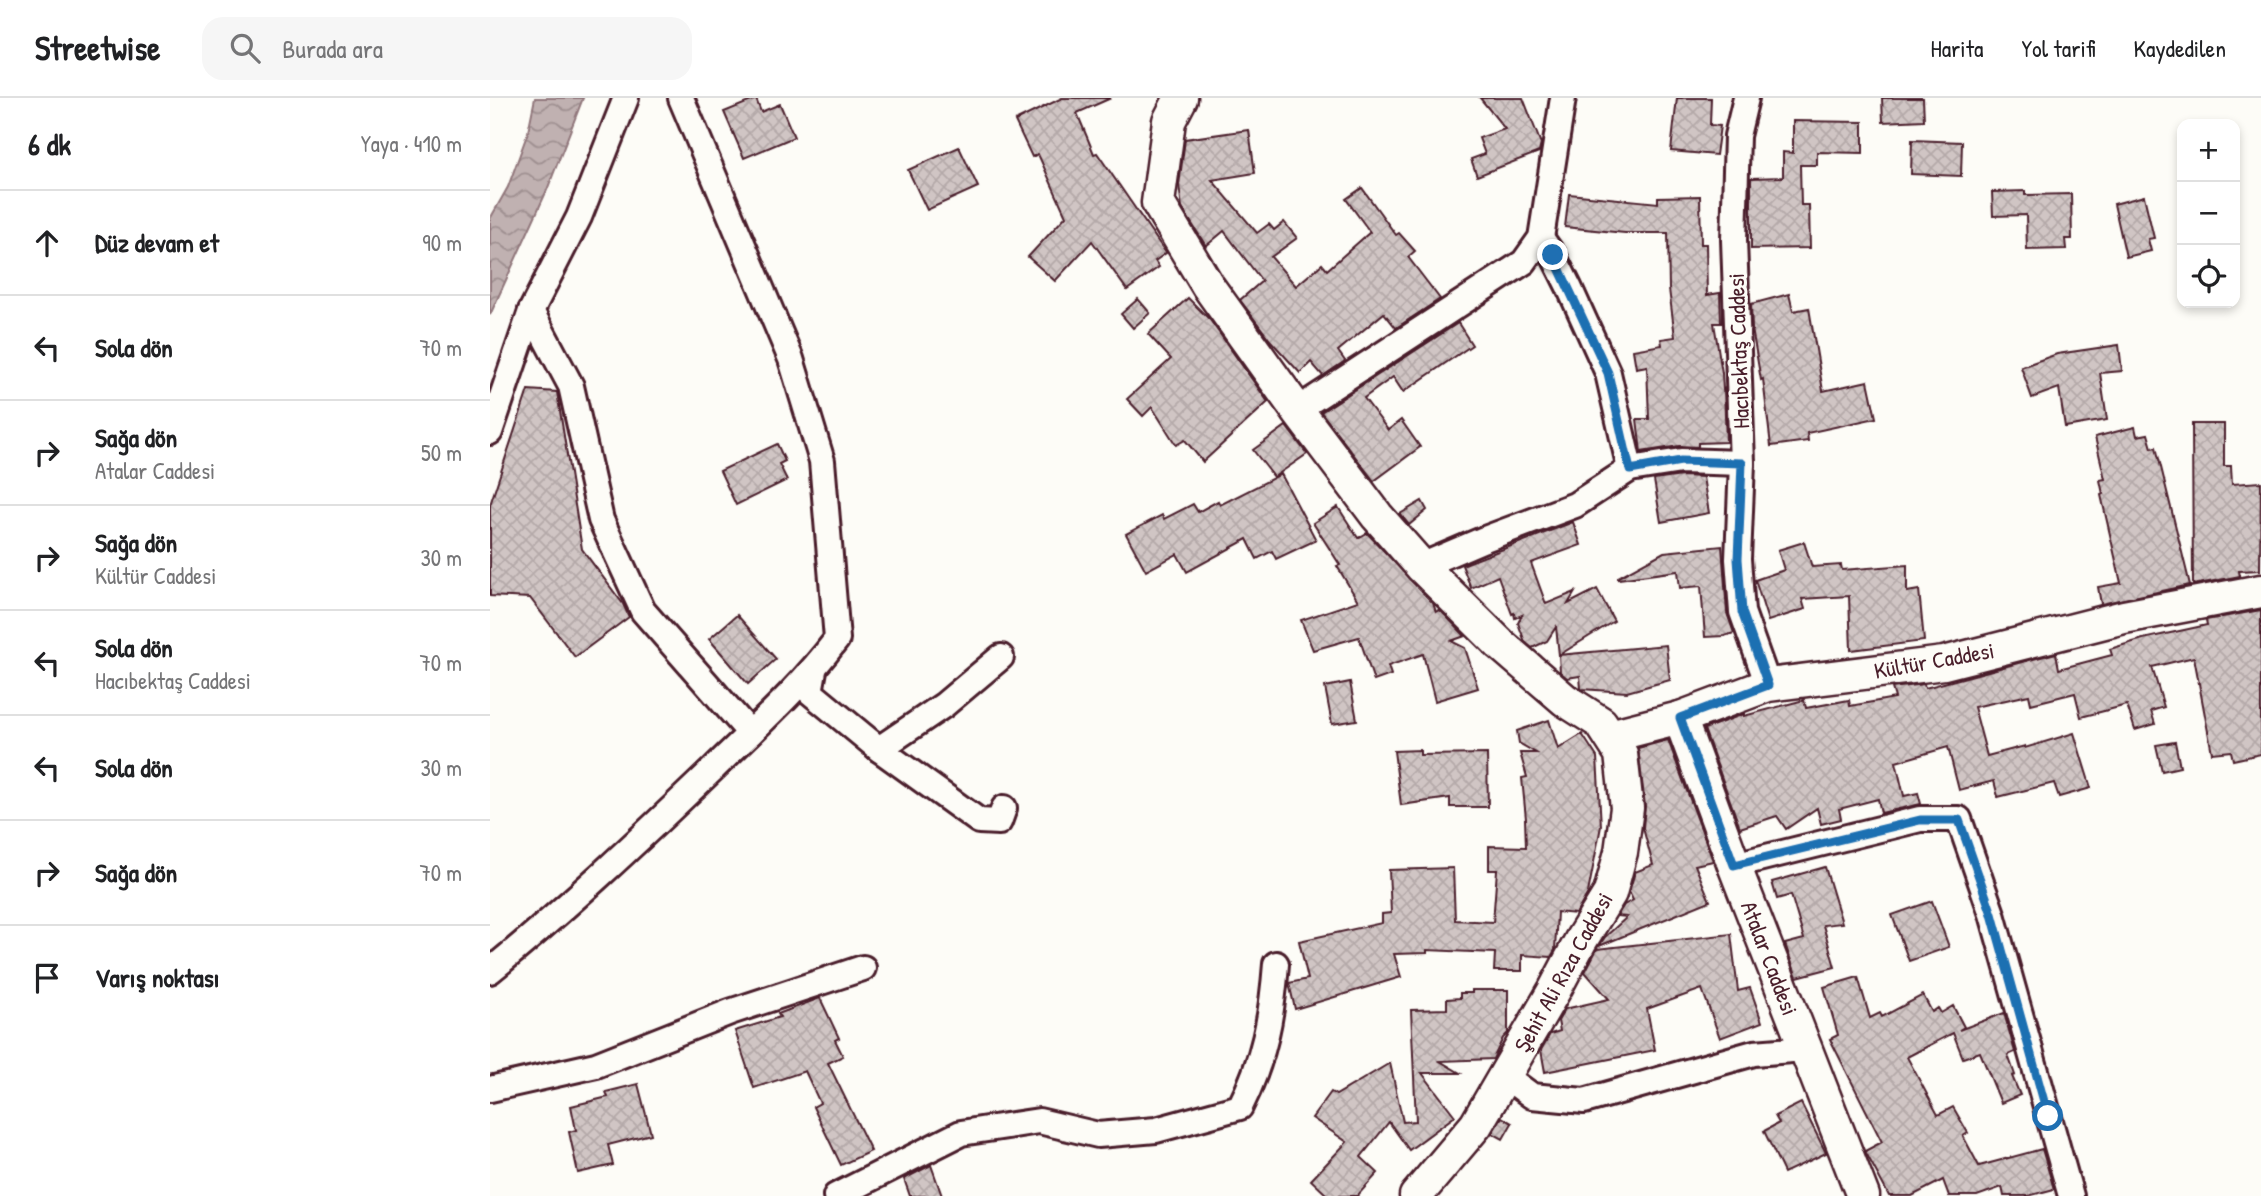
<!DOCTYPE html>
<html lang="tr">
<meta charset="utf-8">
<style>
:root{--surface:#fff;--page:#f6f6f6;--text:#202124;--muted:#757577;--line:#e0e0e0}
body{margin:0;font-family:"Patrick Hand",sans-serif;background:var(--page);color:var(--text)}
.controls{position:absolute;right:21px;top:21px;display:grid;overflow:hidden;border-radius:14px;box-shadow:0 4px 10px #0003}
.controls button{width:63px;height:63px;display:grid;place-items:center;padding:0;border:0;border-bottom:2px solid var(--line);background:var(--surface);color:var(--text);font:35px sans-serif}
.stop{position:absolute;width:21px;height:21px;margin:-16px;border:5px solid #1f6fb2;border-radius:50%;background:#fff}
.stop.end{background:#1f6fb2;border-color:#fff;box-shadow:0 2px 7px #0008}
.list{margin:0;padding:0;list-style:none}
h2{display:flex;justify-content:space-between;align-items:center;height:91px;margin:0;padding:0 28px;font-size:30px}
h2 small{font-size:23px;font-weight:400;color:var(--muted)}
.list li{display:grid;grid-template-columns:46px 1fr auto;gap:21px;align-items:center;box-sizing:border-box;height:105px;padding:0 28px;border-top:2px solid var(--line)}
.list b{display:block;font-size:26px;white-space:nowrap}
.list p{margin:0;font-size:23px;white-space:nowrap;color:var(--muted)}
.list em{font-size:23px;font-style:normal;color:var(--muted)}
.icon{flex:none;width:38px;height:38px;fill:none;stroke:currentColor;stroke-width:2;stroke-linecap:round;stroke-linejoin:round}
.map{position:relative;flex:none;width:1771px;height:1098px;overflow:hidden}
header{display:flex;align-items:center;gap:42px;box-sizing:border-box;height:98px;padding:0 35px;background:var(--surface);border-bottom:2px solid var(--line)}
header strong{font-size:33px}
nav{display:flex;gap:38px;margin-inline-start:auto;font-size:24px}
.search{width:490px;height:63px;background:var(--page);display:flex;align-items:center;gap:18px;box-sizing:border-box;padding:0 24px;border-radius:21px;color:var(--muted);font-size:26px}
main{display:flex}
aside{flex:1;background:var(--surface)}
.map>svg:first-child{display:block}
.water{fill:url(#water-waves);stroke:#91777b;stroke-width:2}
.building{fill:url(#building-cross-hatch);stroke:#4a1f2b;stroke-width:2}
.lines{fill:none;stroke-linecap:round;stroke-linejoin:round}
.minor-casing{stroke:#4a1f2b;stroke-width:30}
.tertiary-casing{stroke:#4a1f2b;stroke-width:37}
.minor{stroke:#fdfcf7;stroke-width:24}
.tertiary{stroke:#fdfcf7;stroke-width:32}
.route{stroke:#1f6fb2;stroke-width:9}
.labels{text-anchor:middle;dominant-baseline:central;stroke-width:6;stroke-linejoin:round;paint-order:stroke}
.street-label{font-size:23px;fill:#4a1f2b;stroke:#fdfcf7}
</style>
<header>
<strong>Streetwise</strong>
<div class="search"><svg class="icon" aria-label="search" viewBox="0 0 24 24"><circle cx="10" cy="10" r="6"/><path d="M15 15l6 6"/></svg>Burada ara</div>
<nav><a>Harita</a><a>Yol tarifi</a><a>Kaydedilen</a></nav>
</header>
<main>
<aside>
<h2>6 dk<small>Yaya · 410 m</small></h2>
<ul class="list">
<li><svg class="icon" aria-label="ahead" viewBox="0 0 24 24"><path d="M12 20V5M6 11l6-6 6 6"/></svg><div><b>Düz devam et</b></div><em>90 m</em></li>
<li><svg class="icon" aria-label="left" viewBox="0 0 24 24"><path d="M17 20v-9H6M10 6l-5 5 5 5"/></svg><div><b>Sola dön</b></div><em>70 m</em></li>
<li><svg class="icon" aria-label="right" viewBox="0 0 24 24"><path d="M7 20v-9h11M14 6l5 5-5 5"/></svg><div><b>Sağa dön</b><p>Atalar Caddesi</p></div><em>50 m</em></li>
<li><svg class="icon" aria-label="right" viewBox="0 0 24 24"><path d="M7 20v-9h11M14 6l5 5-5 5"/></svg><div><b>Sağa dön</b><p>Kültür Caddesi</p></div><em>30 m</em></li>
<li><svg class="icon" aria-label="left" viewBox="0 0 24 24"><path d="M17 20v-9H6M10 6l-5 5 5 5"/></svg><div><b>Sola dön</b><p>Hacıbektaş Caddesi</p></div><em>70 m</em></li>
<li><svg class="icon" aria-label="left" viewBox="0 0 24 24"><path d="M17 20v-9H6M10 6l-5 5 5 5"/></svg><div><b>Sola dön</b></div><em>30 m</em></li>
<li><svg class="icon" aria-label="right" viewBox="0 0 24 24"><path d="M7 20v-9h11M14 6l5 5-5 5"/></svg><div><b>Sağa dön</b></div><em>70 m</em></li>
<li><svg class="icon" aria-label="arrive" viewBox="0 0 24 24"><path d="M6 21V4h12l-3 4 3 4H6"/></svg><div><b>Varış noktası</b></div></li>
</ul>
</aside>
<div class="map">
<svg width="1771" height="1098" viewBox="0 0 1771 1098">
<defs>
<pattern id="water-waves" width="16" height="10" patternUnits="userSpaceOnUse" patternTransform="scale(1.75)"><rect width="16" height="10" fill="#c0b1b1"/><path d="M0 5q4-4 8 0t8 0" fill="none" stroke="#9e8f90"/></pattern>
<pattern id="building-cross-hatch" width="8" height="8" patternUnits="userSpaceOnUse" patternTransform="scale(1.75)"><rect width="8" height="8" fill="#d0c5c4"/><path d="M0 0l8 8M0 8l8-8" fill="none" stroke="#b4a9a9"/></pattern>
</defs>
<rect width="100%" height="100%" fill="#fdfcf7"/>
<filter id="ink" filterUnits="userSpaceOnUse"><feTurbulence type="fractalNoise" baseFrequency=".0143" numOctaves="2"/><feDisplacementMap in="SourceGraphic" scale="14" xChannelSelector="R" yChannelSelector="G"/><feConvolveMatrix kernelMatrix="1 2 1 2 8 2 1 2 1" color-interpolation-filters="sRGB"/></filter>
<g filter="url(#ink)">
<!-- water -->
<path class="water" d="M 45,0 L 93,0 L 57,92 L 0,217 L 0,121 L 18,89 L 38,34 Z"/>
<!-- building -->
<g class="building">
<path d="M 572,0 L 621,0 L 587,15 L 604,56 L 607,55 L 676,155 L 665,163 L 669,169 L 637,192 L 602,143 L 565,183 L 538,159 L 576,118 L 548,56 L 542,59 L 525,23 Z"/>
<path d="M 990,0 L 1033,0 L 1051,46 L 1049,54 L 987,78 L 981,61 L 995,56 L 989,40 L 1015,31 Z"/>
<path d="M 1187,0 L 1221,0 L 1220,27 L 1230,28 L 1226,57 L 1181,53 Z"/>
<path d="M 1392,0 L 1433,0 L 1434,22 L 1393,24 Z"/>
<path d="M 266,1 L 271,14 L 290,6 L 304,39 L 254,60 L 234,14 Z"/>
<path d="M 1303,23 L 1373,24 L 1373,55 L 1327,54 L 1327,67 L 1310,67 L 1311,107 L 1319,107 L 1320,150 L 1261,151 L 1261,80 L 1293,79 L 1293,54 L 1303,55 Z"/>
<path d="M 759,32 L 765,75 L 722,82 L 767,135 L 779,126 L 784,132 L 794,124 L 807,140 L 781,159 L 806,188 L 832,166 L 837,172 L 880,134 L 856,101 L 872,90 L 906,137 L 909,135 L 925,153 L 918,159 L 950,201 L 906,230 L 894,215 L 848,253 L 855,263 L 833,278 L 821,264 L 810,275 L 780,242 L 750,202 L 772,183 L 734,133 L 716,148 L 692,110 L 689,87 L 695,41 Z"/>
<path d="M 1422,42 L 1472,44 L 1471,78 L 1421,76 Z"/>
<path d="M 469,49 L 488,89 L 437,112 L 418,72 Z"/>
<path d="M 1535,93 L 1535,97 L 1581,96 L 1582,141 L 1575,141 L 1576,151 L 1537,152 L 1536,117 L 1503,118 L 1502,94 Z"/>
<path d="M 1079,96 L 1168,105 L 1168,99 L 1210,98 L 1211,146 L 1216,146 L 1217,197 L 1230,195 L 1231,225 L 1224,225 L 1232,275 L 1233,292 L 1234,291 L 1236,344 L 1208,345 L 1208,349 L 1189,348 L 1151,354 L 1147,321 L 1159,321 L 1157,268 L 1146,270 L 1143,252 L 1172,247 L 1171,241 L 1185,239 L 1179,191 L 1178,135 L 1135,135 L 1075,129 Z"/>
<path d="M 1654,98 L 1664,140 L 1658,141 L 1661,153 L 1636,159 L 1624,106 Z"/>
<path d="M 1299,196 L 1303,213 L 1319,210 L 1333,293 L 1378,283 L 1386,320 L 1317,335 L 1318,343 L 1281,348 L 1273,281 L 1271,282 L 1262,231 L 1261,206 Z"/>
<path d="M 698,200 L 720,222 L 778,304 L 713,364 L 695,342 L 686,347 L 662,309 L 653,318 L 637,301 L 681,261 L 658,236 Z"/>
<path d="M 648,201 L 660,215 L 643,230 L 631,216 Z"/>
<path d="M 968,225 L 982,247 L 913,294 L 903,279 L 874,300 L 898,332 L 911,322 L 930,349 L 884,383 L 831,314 Z"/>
<path d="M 1629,247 L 1632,273 L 1610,275 L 1617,322 L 1575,329 L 1569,290 L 1542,300 L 1531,269 L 1567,256 Z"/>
<path d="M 38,292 L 67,294 L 92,451 L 133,506 L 139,519 L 85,559 L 40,500 L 0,498 L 0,407 Z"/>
<path d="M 1702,326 L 1734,326 L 1734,368 L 1741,368 L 1742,386 L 1771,384 L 1770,472 L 1749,473 L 1750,478 L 1703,487 Z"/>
<path d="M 796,328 L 817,356 L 784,379 L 763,352 Z"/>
<path d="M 1645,329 L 1647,338 L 1658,336 L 1662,350 L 1666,349 L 1700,487 L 1611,506 L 1608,489 L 1631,485 L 1611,397 L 1613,396 L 1610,382 L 1615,381 L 1605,339 Z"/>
<path d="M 287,346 L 295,363 L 289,366 L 297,382 L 246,407 L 230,373 Z"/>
<path d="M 791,376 L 826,442 L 786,461 L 782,453 L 767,461 L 757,441 L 697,474 L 687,456 L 656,473 L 636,436 L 672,417 L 674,421 L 703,406 L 708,414 L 728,403 L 730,407 Z"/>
<path d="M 1192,378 L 1213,379 L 1219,415 L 1171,424 L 1164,382 Z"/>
<path d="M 932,403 L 937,412 L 919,427 L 910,416 Z"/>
<path d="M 848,409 L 868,440 L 877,435 L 943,505 L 946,514 L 950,512 L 975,538 L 961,543 L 975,550 L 988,590 L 945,603 L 933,556 L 898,568 L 901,577 L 884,583 L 869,539 L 823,552 L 811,522 L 868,503 L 847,468 L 850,467 L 823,425 Z"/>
<path d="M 1083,424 L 1091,447 L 1041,465 L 1056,506 L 1085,494 L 1078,506 L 1107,491 L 1124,523 L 1069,557 L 1066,529 L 1057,543 L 1042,550 L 1035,544 L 1028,525 L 1032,517 L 1025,520 L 1024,515 L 1022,516 L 1008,478 L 981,490 L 972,467 Z"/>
<path d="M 1314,444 L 1322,469 L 1351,467 L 1352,472 L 1417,467 L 1417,494 L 1429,492 L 1434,543 L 1361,552 L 1359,498 L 1312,501 L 1315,511 L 1278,523 L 1265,482 L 1294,472 L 1288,452 Z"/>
<path d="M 1232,448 L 1237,515 L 1244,535 L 1234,538 L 1215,539 L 1211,488 L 1190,490 L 1188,473 L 1128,481 L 1128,479 L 1174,454 Z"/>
<path d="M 1771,512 L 1771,656 L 1743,662 L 1741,653 L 1722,655 L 1704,559 L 1662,569 L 1674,609 L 1661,613 L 1665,626 L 1645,632 L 1637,607 L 1591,619 L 1585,595 L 1541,606 L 1539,597 L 1484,609 L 1497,658 L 1535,648 L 1535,650 L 1584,635 L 1601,690 L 1569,699 L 1564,685 L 1508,699 L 1504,683 L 1469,692 L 1458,649 L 1406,664 L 1414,698 L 1428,695 L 1431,706 L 1391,715 L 1388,701 L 1349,711 L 1351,721 L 1331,726 L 1327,710 L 1296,731 L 1287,718 L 1250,730 L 1214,631 L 1254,616 L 1254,618 L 1314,602 L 1316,610 L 1359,602 L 1360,608 L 1405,600 L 1402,590 L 1434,586 L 1435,590 L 1566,555 L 1569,571 L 1622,557 L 1620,551 L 1653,541 L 1717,527 L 1716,522 Z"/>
<path d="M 247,517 L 286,561 L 258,586 L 219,541 Z"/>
<path d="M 1176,547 L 1180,582 L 1137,594 L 1091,591 L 1090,578 L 1077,580 L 1070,574 L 1069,557 Z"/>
<path d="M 860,584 L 867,622 L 842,626 L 835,589 Z"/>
<path d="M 1059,622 L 1068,651 L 1092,636 L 1107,659 L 1111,728 L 1098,795 L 1086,816 L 1067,814 L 1065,852 L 1061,859 L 1032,857 L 1032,873 L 1004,873 L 1005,855 L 937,852 L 937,855 L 904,856 L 911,879 L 805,911 L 799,885 L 818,881 L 809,843 L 892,825 L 892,816 L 901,815 L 899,772 L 963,770 L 965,822 L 1003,824 L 1007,772 L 999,772 L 999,748 L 1036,749 L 1035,721 L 1036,721 L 1032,680 L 1037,679 L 1030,655 L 1046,655 L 1029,645 L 1027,633 Z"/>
<path d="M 1178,642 L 1223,763 L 1205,767 L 1220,803 L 1109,848 L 1115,839 L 1137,819 L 1127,818 L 1134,807 L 1143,802 L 1139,794 L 1145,774 L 1163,767 L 1153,730 L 1155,708 L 1148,650 Z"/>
<path d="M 1685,644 L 1690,669 L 1672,673 L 1666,647 Z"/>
<path d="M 930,652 L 930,657 L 997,656 L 998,709 L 960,709 L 960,700 L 911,707 L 904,653 Z"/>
<path d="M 1335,769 L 1352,825 L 1333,827 L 1345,869 L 1307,879 L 1295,846 L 1314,841 L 1301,797 L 1287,801 L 1282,784 Z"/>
<path d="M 1442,803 L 1459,849 L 1419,863 L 1402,817 Z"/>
<path d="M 1241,836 L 1248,893 L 1260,890 L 1272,924 L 1230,940 L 1212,891 L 1157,911 L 1165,952 L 1055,974 L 1051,952 L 1060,936 L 1070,933 L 1068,923 L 1075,911 L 1119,901 L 1095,874 L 1107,851 Z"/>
<path d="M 1368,879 L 1380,920 L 1390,915 L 1392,919 L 1433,897 L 1442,914 L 1448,910 L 1451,915 L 1463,908 L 1474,929 L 1469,932 L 1514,915 L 1525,954 L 1518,957 L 1525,977 L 1522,978 L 1530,997 L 1511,1005 L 1490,954 L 1473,960 L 1463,935 L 1417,959 L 1448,1017 L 1463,1009 L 1478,1035 L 1473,1038 L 1489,1068 L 1552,1051 L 1564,1091 L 1538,1098 L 1514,1098 L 1512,1089 L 1487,1098 L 1459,1098 L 1453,1082 L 1422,1098 L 1399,1098 L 1375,1053 L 1392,1044 L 1340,941 L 1348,937 L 1334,889 Z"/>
<path d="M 982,892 L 1018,892 L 1018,935 L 1013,940 L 1003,961 L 950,963 L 970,975 L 932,975 L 965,1018 L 919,1052 L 899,1024 L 871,1059 L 888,1075 L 867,1098 L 838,1098 L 821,1082 L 857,1044 L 822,1020 L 841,994 L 846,997 L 900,965 L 913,1024 L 926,1023 L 921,912 L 957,911 L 957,901 L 970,900 L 970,895 L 982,895 Z"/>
<path d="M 330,900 L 349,940 L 345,942 L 353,958 L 338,965 L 381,1053 L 351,1067 L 323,1009 L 330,1005 L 315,973 L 264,990 L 245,933 L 290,919 L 288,916 Z"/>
<path d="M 148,986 L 161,1036 L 118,1047 L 123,1067 L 88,1075 L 79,1034 L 86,1032 L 81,1008 L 118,999 L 116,994 Z"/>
<path d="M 1311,1005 L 1336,1055 L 1294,1075 L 1274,1033 L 1289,1025 L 1285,1018 Z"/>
<path d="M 1012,1019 L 1022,1025 L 1013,1041 L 1002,1035 Z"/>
<path d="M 441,1067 L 452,1098 L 420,1098 L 414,1081 Z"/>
</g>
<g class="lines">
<!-- minor casing -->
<g class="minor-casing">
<g id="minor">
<path d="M 1256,0 L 1247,38 L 1244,142 L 1252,365 L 1248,461 L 1252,514 L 1278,587"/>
<path d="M 1051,140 L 1063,157 L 1079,189 L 1118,275 L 1140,371"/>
<path d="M 41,213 L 81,288 L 111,422 L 153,513 L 260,635"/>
<path d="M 807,312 L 1034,164 L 1051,140 L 1073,0"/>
<path d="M 0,334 L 41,213 L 89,119 L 136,0"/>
<path d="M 931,468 L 992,442 L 1085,407 L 1140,371 L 1191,363 L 1252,365"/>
<path d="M 324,572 L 320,594 L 389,651 L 489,723 L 509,724 L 514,710"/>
<path d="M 389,651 L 454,607 L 511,559"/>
<path d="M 1244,767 L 1430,721 L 1469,721 L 1502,816 L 1581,1098"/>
<path d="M 0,873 C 77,810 150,741 222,672 C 265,630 311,589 347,541 L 332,363 L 301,261 L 191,0"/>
<path d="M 1015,978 L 1042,998 L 1094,1003 L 1264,955 L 1315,951"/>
<path d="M 0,991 L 106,967 L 240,914 L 373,870"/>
<path d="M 346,1098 L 471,1035 L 549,1023 L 608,1037 L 666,1032 L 750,1009 C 774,962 782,918 786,866"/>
</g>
</g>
<!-- tertiary casing -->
<g class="tertiary-casing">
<g id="tertiary">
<path d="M 691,0 L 679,23 L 668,105 L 718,188 L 807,312 L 887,418 L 931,468 L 1010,546 L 1075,602 L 1111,625 L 1131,656 L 1137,710 L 1131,754 L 1120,795 L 1091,842 L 1065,891 L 986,1027 L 926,1098"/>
<path d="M 1190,620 L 1244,767 L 1373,1098"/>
<path d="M 1120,638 L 1190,620 L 1278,587 L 1454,565 L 1634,519 L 1771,493"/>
</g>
</g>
<!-- minor -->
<use href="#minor" class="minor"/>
<!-- tertiary -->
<use href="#tertiary" class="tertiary"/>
</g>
</g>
<g class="lines" filter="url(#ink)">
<!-- route -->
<path class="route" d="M 1063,157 L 1118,275 L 1140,372 L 1191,363 L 1252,365 L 1248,461 L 1252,514 L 1278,587 L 1190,620 L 1244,767 L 1430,722 L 1469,722 L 1502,816 L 1558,1018"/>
</g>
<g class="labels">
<!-- street labels -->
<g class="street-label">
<text transform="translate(1248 253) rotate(-92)">Hacıbektaş Caddesi</text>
<text transform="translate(1444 562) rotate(-10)">Kültür Caddesi</text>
<text transform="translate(1280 860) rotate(69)">Atalar Caddesi</text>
<text transform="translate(1073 874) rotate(-61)">Şehit Ali Rıza Caddesi</text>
</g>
</g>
</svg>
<div class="controls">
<button>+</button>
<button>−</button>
<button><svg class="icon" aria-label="locate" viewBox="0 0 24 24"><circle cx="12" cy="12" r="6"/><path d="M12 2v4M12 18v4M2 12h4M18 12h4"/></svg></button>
</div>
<div class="stop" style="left:1558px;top:1018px"></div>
<div class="stop end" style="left:1063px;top:157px"></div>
</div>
</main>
